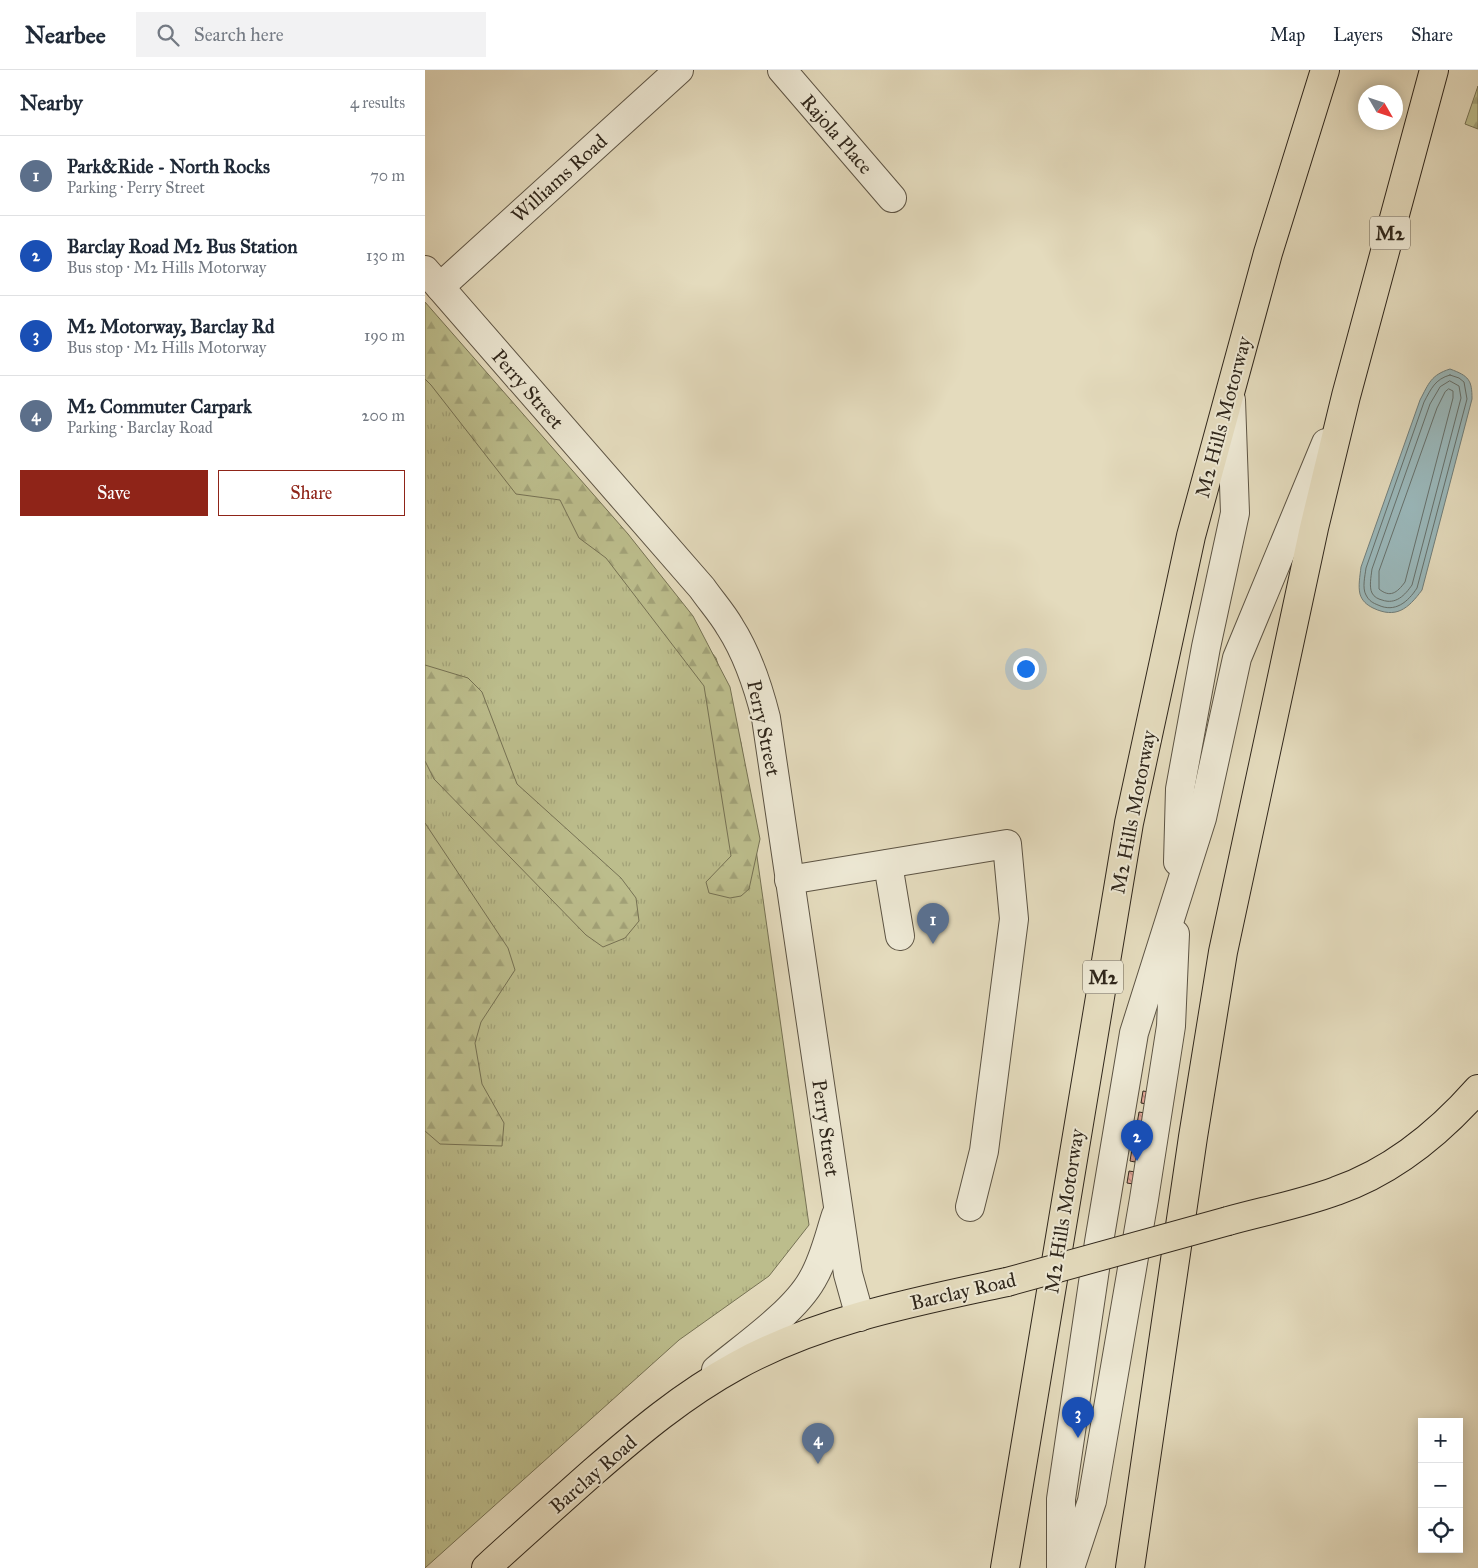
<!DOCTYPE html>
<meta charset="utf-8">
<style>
:root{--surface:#fff;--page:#f2f2f3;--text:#1f2937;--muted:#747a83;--line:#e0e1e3;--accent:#8f2418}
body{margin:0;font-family:"IM FELL Great Primer",serif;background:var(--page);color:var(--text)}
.controls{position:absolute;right:15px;bottom:15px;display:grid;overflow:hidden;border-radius:0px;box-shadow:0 2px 12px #0003}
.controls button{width:45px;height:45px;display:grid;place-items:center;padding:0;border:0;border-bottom:1px solid var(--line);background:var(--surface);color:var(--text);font:25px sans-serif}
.compass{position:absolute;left:933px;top:15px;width:45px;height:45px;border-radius:50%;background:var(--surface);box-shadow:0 2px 12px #0003;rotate:129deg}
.you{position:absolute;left:600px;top:598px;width:18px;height:18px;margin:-12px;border:4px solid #fff;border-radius:50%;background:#1a73e8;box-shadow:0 0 0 8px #1a73e833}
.badge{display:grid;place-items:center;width:32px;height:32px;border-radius:50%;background:var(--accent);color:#fff;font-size:16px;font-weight:700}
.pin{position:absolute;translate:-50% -41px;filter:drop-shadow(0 1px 2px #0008)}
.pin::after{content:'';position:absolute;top:26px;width:18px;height:15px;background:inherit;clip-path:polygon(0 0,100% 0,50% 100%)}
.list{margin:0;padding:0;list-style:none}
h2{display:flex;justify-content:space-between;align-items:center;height:65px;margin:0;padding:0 20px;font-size:21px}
h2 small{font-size:16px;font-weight:400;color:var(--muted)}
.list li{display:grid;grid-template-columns:32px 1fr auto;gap:15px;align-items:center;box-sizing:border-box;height:80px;padding:0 20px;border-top:1px solid var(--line)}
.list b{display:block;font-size:19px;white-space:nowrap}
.list p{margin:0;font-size:16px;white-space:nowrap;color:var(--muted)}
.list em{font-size:16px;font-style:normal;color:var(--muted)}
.actions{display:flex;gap:10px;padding:15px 20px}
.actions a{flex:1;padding:11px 0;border:1px solid var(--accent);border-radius:0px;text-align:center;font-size:18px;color:var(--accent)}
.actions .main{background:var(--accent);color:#fff}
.icon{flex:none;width:28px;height:28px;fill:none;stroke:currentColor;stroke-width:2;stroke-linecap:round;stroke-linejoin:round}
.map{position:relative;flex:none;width:1053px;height:1498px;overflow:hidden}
header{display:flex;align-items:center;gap:30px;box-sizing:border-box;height:70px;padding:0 25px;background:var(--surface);border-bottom:1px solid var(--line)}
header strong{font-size:24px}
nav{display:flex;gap:28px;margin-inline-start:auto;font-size:18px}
.search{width:350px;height:45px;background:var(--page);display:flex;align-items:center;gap:12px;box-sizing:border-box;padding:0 18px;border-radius:0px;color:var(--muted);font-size:19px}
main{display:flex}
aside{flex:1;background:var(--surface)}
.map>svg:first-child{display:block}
.grass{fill:url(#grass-tufts);stroke:#767254}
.forest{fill:url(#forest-firs);stroke:#767254}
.water{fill:#9ab8bb;stroke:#707e7b}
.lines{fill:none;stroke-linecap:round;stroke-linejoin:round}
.shore{stroke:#65706c;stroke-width:1}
.building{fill:url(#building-back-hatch);stroke:#30271c;filter:url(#shadow)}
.minor-casing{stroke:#5d5444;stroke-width:30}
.major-casing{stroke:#30271c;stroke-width:30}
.highway-casing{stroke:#30271c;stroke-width:30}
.minor{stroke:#ede8d4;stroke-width:28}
.major{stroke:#e4dbbd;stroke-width:28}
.highway{stroke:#e4dbbd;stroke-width:28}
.major-bridge-casing{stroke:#30271c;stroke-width:30;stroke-linecap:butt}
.major-bridge{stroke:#e4dbbd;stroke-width:28}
.labels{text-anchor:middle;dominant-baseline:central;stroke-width:4;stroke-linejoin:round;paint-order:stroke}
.shield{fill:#ede8d4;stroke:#696153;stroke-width:1}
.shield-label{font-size:19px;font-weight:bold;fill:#30271c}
.street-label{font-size:20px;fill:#30271c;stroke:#ede8d4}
</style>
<header>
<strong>Nearbee</strong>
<div class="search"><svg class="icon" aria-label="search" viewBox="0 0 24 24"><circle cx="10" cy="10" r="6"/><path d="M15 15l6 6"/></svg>Search here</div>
<nav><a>Map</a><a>Layers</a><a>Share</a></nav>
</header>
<main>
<aside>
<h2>Nearby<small>4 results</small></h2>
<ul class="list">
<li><span class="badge" style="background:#5c6f8a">1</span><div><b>Park&amp;Ride - North Rocks</b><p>Parking · Perry Street</p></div><em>70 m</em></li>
<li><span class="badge" style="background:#1a4fb4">2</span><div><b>Barclay Road M2 Bus Station</b><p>Bus stop · M2 Hills Motorway</p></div><em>130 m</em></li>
<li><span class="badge" style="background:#1a4fb4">3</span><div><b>M2 Motorway, Barclay Rd</b><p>Bus stop · M2 Hills Motorway</p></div><em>190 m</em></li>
<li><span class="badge" style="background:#5c6f8a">4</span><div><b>M2 Commuter Carpark</b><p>Parking · Barclay Road</p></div><em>200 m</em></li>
</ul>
<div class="actions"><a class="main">Save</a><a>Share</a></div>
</aside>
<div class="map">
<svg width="1053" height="1498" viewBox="0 0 1053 1498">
<defs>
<pattern id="grass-tufts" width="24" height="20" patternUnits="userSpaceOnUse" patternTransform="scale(1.25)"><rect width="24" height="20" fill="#bcbd8c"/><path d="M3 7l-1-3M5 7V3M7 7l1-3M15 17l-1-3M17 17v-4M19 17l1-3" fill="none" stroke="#a2a278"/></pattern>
<pattern id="forest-firs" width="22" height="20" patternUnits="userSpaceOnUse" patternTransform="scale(1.25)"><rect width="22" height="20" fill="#bcbd8c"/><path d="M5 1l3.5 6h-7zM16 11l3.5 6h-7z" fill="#a2a278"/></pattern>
<pattern id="building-back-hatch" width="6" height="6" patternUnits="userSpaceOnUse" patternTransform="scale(1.25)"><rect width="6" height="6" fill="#e5aa9c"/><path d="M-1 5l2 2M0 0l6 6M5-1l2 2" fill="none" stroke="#ba8a7e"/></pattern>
<filter id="shadow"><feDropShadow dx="5.5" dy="3" stdDeviation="0" flood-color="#0004"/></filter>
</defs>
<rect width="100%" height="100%" fill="#e4dbbd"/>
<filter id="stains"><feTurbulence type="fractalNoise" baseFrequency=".004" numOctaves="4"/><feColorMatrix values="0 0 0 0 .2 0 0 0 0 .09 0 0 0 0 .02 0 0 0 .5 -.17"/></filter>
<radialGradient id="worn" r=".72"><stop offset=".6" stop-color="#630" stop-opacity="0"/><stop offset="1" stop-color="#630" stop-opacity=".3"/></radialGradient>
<!-- grass -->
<path class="grass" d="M 0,254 L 231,512 L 291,588 L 316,673 L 384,1155 L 344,1206 L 254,1270 L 0,1498 Z"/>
<!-- forest -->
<g class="forest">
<path d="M 1053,16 L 1053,59 L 1040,54 Z"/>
<path d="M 0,232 L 203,464 L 268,546 L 305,617 L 335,769 L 324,819 L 316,826 L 305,828 L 284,823 L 281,812 L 306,786 L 279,616 L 181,488 L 154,468 L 135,430 L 91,424 L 6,315 L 0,309 Z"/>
<path d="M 0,595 L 43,608 L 57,622 L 92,714 L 196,808 L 211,828 L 214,851 L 200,868 L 178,877 L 161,865 L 9,709 L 0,691 Z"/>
<path d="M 0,753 L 83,878 L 90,900 L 56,952 L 50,973 L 57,1014 L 79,1053 L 77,1076 L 15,1074 L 0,1061 Z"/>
</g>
<!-- water -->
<path class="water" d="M 1025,299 C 1044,306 1047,310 1047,329 L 997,520 C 983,539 971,549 948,538 C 942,535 937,531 935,524 C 933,516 935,506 936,497 L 995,330 C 1004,313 1006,305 1025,299 Z"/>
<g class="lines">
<!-- shore -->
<g class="shore">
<path d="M 1025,305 L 1034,308 L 1039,312 L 1042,329 L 992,518 C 983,532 970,543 953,535 C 948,533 944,531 941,525 C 937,518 940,506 941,498 L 999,332 C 1006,319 1010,309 1025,305 Z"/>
<path d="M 1025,311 L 1034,316 L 1036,328 L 987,515 C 980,525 971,535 957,530 C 953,529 949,527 947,523 C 944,517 946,507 947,499 L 1005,334 L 1015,317 Z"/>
<path d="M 1024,319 L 1028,321 L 1028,328 L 980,512 C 972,523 965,528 954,519 L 954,501 L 1012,338 L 1020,322 Z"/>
</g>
</g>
<!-- building -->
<g class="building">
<path d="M 718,1021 L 724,1022 L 721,1034 L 716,1033 Z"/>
<path d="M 714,1042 L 720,1043 L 717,1055 L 712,1054 Z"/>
<path d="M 707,1079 L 713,1080 L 710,1092 L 705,1091 Z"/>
<path d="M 704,1101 L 710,1102 L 708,1114 L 702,1113 Z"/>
</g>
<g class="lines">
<!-- minor casing -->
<g class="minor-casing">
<g id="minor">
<path d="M 357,0 L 467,128"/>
<path d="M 0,200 L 277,518 C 286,531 297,543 305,557 C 323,585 333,616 341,648 L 423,1204 L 435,1247"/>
<path d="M 15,217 L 254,0"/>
<path d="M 753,792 L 755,719 L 781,577 L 810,443 L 806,330"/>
<path d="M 463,794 L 475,866"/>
<path d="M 364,810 L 582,774 L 589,849 L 559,1081 L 545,1137"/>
<path d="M 291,1300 C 320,1276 369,1242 387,1210 C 399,1190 404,1166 411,1145"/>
<path d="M 636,1498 L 636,1429 L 674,1172 L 709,963 L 777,748 L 812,588 L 901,373"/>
<path d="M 645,1498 L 667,1431 L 719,1129 L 746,956 L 750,864"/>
</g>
</g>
<!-- major casing -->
<g class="major-casing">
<g id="major">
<path d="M 803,1151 C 839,1141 876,1134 911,1121 C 966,1102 1015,1062 1053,1019"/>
<path d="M 61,1498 C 96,1466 132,1434 168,1402 C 213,1363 258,1325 311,1296 C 394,1250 489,1232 582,1212"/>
</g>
</g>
<!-- highway casing -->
<g class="highway-casing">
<g id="highway">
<path d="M 580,1498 L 704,753 L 766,466 L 843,183 L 900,0"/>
<path d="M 705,1498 L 768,1067 L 798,882 L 889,458 L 921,326 L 1009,0"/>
</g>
</g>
<!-- minor -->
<use href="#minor" class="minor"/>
<!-- major -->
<use href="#major" class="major"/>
<!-- highway -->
<use href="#highway" class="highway"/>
<!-- major-bridge casing -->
<g class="major-bridge-casing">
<path id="major-bridge" d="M 582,1212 L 803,1151"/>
</g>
<!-- major-bridge -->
<use href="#major-bridge" class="major-bridge"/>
</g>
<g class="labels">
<!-- shield labels -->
<g class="shield">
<rect x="945" y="146.5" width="40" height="33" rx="4"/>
<rect x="658" y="890.5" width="40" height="33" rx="4"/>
</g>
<g class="shield-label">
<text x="965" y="163">M2</text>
<text x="678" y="907">M2</text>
</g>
<!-- street labels -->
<g class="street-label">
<text transform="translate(412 64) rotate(49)">Rajola Place</text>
<text transform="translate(134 108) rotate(-42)">Williams Road</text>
<text transform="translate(103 319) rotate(49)">Perry Street</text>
<text transform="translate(798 347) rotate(-75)">M2 Hills Motorway</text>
<text transform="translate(339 658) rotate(78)">Perry Street</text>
<text transform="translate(708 742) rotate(-79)">M2 Hills Motorway</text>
<text transform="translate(401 1058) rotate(82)">Perry Street</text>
<text transform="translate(639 1141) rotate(-81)">M2 Hills Motorway</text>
<text transform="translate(538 1221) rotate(-13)">Barclay Road</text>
<text transform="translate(168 1404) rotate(-41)">Barclay Road</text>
</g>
</g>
<rect width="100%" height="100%" filter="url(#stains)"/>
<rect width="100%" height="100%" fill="url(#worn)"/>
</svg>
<div class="controls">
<button>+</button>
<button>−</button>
<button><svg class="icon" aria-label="locate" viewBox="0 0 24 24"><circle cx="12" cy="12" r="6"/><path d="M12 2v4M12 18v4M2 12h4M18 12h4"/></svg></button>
</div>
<svg class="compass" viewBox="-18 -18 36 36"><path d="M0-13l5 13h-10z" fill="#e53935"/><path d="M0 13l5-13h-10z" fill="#747a83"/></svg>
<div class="you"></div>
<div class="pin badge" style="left:508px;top:874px;background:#5c6f8a">1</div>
<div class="pin badge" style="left:712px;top:1091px;background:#1a4fb4">2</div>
<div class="pin badge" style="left:653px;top:1368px;background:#1a4fb4">3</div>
<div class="pin badge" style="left:393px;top:1394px;background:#5c6f8a">4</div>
</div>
</main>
